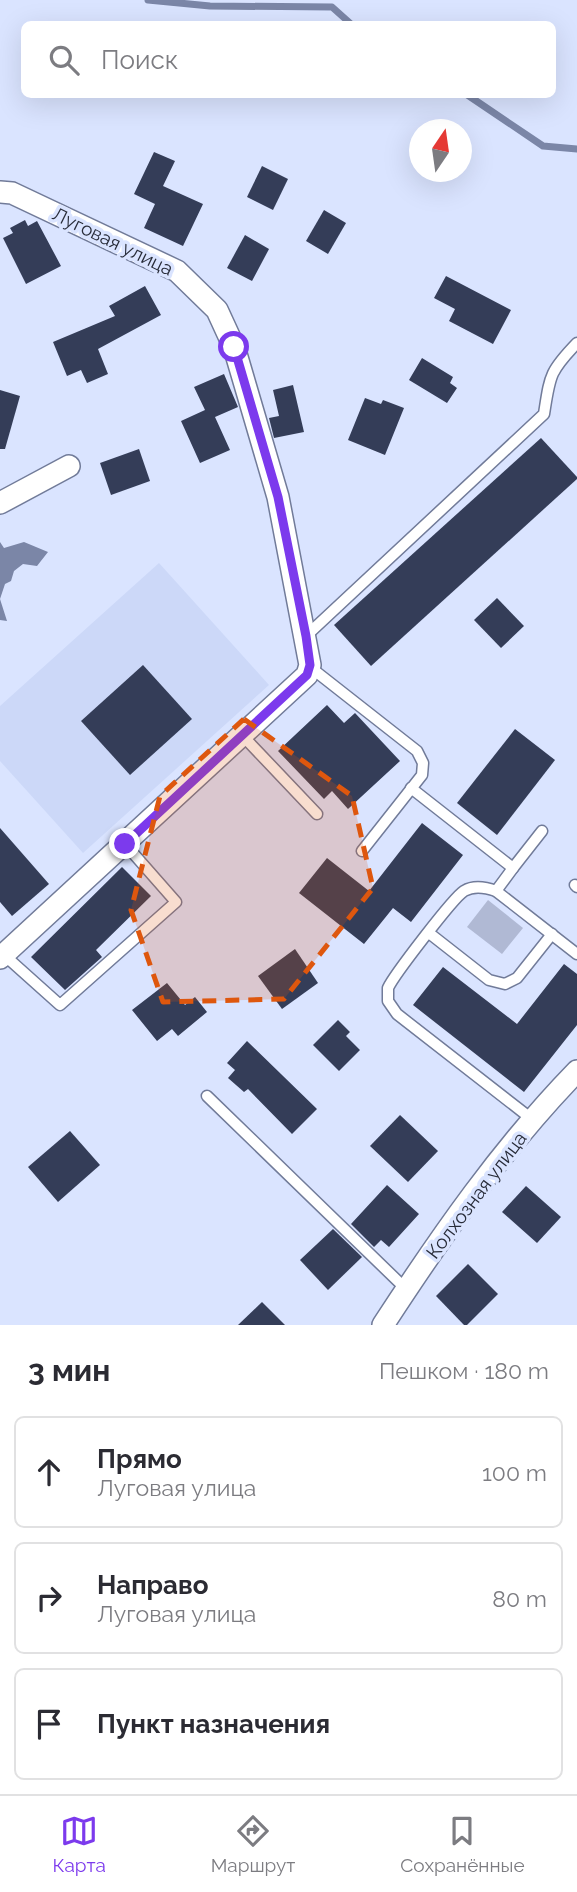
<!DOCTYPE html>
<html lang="ru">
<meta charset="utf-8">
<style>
:root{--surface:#fff;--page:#f7f7f7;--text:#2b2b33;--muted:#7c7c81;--line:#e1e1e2;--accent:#7c3aed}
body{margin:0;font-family:Raleway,sans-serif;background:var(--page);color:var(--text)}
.compass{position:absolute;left:409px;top:119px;width:63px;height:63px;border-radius:50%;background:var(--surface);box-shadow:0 7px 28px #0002;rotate:13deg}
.stop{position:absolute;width:21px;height:21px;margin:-16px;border:5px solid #7c3aed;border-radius:50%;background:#fff}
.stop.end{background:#7c3aed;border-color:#fff;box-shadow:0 2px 7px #0008}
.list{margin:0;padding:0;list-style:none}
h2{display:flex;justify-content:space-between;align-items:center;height:91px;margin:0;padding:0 28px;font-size:30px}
h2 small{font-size:23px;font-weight:400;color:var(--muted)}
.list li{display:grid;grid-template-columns:46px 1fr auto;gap:21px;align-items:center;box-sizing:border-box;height:112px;margin:0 14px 14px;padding:0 14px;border:2px solid var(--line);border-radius:10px}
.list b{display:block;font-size:26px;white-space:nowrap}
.list p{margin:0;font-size:23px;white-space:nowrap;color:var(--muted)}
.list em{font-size:23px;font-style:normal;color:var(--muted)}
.icon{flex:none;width:38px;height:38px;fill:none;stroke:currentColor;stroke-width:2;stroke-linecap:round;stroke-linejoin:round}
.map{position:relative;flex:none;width:577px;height:1325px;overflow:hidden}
.search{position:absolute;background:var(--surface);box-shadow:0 7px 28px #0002;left:21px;right:21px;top:21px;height:77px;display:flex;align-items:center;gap:18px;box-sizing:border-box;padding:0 24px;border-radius:10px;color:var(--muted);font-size:26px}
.sheet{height:469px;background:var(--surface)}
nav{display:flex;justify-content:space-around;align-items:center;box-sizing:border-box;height:98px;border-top:2px solid var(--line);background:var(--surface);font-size:19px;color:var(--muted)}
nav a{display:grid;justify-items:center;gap:4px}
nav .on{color:var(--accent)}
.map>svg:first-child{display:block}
.built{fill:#ccd8f8}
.green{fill:#b0b9d4}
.water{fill:#7b86a7}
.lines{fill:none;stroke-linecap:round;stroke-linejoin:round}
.stream{stroke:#7b86a7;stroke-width:7}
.building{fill:#343d58}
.service-casing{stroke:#717b99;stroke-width:13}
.minor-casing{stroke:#717b99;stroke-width:24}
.service{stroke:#fff;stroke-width:10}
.minor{stroke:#fff;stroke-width:21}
.route{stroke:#7c3aed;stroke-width:9}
.marked{fill:#de570e;fill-opacity:0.2;stroke:#de570e;stroke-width:5;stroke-dasharray:14 9;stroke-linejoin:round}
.labels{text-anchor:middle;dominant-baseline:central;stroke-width:7;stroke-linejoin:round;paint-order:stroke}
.street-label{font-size:19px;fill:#282c39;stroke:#dae4ff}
</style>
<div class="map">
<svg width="577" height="1325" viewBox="0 0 577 1325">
<rect width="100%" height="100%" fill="#dae4ff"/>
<!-- built -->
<path class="built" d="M 159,563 L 269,685 L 83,853 L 0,761 L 0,706 Z"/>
<!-- green -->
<path class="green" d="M 488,900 L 523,928 L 502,954 L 467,927 Z"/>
<!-- water -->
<path class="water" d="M 0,542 L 4,548 L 24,542 L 48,552 L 37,566 L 23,564 L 14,571 L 11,581 L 5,584 L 0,599 L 7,621 L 0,620 Z"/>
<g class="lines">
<!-- stream -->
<g class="stream">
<path d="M 148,0 L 210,6 L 332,7 L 351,24"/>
<path d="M 466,94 L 543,146 L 577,149"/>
</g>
</g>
<!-- building -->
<g class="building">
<path d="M 154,152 L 175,161 L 163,186 L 203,204 L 183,246 L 144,228 L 155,204 L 134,194 Z"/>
<path d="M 262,166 L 288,179 L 273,210 L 247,197 Z"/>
<path d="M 324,210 L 346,223 L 328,254 L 306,241 Z"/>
<path d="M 25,220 L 28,226 L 37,221 L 61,266 L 26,284 L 3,238 L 13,233 L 10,228 Z"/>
<path d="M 245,235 L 269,249 L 252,281 L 227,268 Z"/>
<path d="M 446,276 L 511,310 L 493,344 L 449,321 L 455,309 L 434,298 Z"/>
<path d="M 145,286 L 161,315 L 98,349 L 108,374 L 87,383 L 81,370 L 67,376 L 53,342 L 115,316 L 109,306 Z"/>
<path d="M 422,358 L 453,377 L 450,383 L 457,388 L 447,403 L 409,380 Z"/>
<path d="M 224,374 L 238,407 L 215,417 L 230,450 L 200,463 L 181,421 L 205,410 L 194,387 Z"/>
<path d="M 293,385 L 304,432 L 274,438 L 269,418 L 279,416 L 273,390 Z"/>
<path d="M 0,390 L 20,396 L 5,449 L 0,449 Z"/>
<path d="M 365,398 L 381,404 L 383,400 L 404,408 L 385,455 L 348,440 Z"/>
<path d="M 541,438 L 577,477 L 577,479 L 371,666 L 334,625 Z"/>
<path d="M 139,449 L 150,481 L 111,495 L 100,463 Z"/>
<path d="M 497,598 L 524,626 L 501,648 L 474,620 Z"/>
<path d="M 143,665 L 192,719 L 130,775 L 81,721 Z"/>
<path d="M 327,705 L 344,723 L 355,713 L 400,761 L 348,809 L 332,791 L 324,799 L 278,751 Z"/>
<path d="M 515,729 L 555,760 L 497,835 L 457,803 Z"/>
<path d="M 422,823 L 463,855 L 411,922 L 393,908 L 364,944 L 299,893 L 327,858 L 369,891 Z"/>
<path d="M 0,828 L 49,884 L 12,916 L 0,902 Z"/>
<path d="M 122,867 L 151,896 L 96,950 L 102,957 L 65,990 L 31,957 Z"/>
<path d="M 295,949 L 318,983 L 282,1009 L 258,976 Z"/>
<path d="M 564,964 L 577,974 L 577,1025 L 524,1092 L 413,1005 L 443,967 L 517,1024 Z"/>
<path d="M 167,983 L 185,1005 L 195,997 L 207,1012 L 178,1036 L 172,1029 L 157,1041 L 132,1010 Z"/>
<path d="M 338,1020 L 350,1032 L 346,1036 L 360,1050 L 339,1071 L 313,1045 Z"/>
<path d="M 247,1041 L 317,1109 L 292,1134 L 248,1089 L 244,1092 L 228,1078 L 235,1070 L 227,1063 Z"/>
<path d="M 400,1115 L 438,1151 L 408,1182 L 370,1146 Z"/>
<path d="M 70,1131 L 100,1165 L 58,1202 L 28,1167 Z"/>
<path d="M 387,1185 L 419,1214 L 389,1247 L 381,1240 L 374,1247 L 351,1224 Z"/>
<path d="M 526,1186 L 561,1217 L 537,1243 L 502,1212 Z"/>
<path d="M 333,1229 L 362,1257 L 328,1290 L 300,1260 Z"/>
<path d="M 468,1264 L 498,1294 L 467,1325 L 464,1325 L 436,1296 Z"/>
<path d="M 262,1302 L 285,1325 L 238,1325 Z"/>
</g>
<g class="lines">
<!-- service casing -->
<g class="service-casing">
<g id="service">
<path d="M 306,636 L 544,414 C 550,376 549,372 577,343"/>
<path d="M 310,667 L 417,751 L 423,763 L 422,775 L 362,851"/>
<path d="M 242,735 L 317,814"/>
<path d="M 411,788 L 513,868 L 496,891"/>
<path d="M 513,868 L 542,831"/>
<path d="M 575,885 L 577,887"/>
<path d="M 429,933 L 489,980 L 505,984 L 517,978 L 552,934"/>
<path d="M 2,953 L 60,1005 L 176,902 L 125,844"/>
<path d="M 207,1096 L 406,1289"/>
<path d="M 533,1120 L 397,1014 L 388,1001 L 388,988 C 394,975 453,898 464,891 C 474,885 485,887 496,891 L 577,954"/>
</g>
</g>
<!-- minor casing -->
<g class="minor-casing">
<g id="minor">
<path d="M 0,192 L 12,193 L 177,271 L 217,310 L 234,347 L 278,497 L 310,665 L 307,675 L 0,958"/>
<path d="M 0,503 L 69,466"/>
<path d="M 383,1325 C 441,1236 503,1147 577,1071"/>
</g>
</g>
<!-- service -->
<use href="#service" class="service"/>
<!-- minor -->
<use href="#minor" class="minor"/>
</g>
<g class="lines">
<!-- route -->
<path class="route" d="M 125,844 L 307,675 L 310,665 L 306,636 L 278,497 L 234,347"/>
</g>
<!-- marked area -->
<path class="marked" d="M 244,719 L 352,796 L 373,888 L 284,999 L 163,1002 L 131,910 L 160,796 Z"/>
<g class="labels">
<!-- street labels -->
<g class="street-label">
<text transform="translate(113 241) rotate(26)">Луговая улица</text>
<text transform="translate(476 1195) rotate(-53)">Колхозная улица</text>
</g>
</g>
</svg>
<svg class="compass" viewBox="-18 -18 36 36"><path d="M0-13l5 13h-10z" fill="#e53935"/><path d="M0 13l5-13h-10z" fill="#7c7c81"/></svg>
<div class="stop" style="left:234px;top:347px"></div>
<div class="stop end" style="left:125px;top:844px"></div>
<div class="search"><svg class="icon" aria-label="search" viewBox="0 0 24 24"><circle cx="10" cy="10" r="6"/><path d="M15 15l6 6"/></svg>Поиск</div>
</div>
<section class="sheet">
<h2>3 мин<small>Пешком · 180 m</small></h2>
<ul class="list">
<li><svg class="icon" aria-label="ahead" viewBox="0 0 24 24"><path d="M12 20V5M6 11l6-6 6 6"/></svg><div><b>Прямо</b><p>Луговая улица</p></div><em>100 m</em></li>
<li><svg class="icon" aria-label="right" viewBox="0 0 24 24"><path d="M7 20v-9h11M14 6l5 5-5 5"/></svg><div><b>Направо</b><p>Луговая улица</p></div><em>80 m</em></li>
<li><svg class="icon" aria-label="arrive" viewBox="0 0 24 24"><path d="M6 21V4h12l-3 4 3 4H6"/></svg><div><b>Пункт назначения</b></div></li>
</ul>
</section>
<nav>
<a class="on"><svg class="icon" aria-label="map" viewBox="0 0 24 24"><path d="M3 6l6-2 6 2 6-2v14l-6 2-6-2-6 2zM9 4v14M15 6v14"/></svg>Карта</a>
<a><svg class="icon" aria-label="directions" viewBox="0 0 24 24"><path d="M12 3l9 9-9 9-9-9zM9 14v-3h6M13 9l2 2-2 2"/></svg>Маршрут</a>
<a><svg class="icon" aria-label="saved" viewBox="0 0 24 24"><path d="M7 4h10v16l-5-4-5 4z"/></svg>Сохранённые</a>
</nav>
